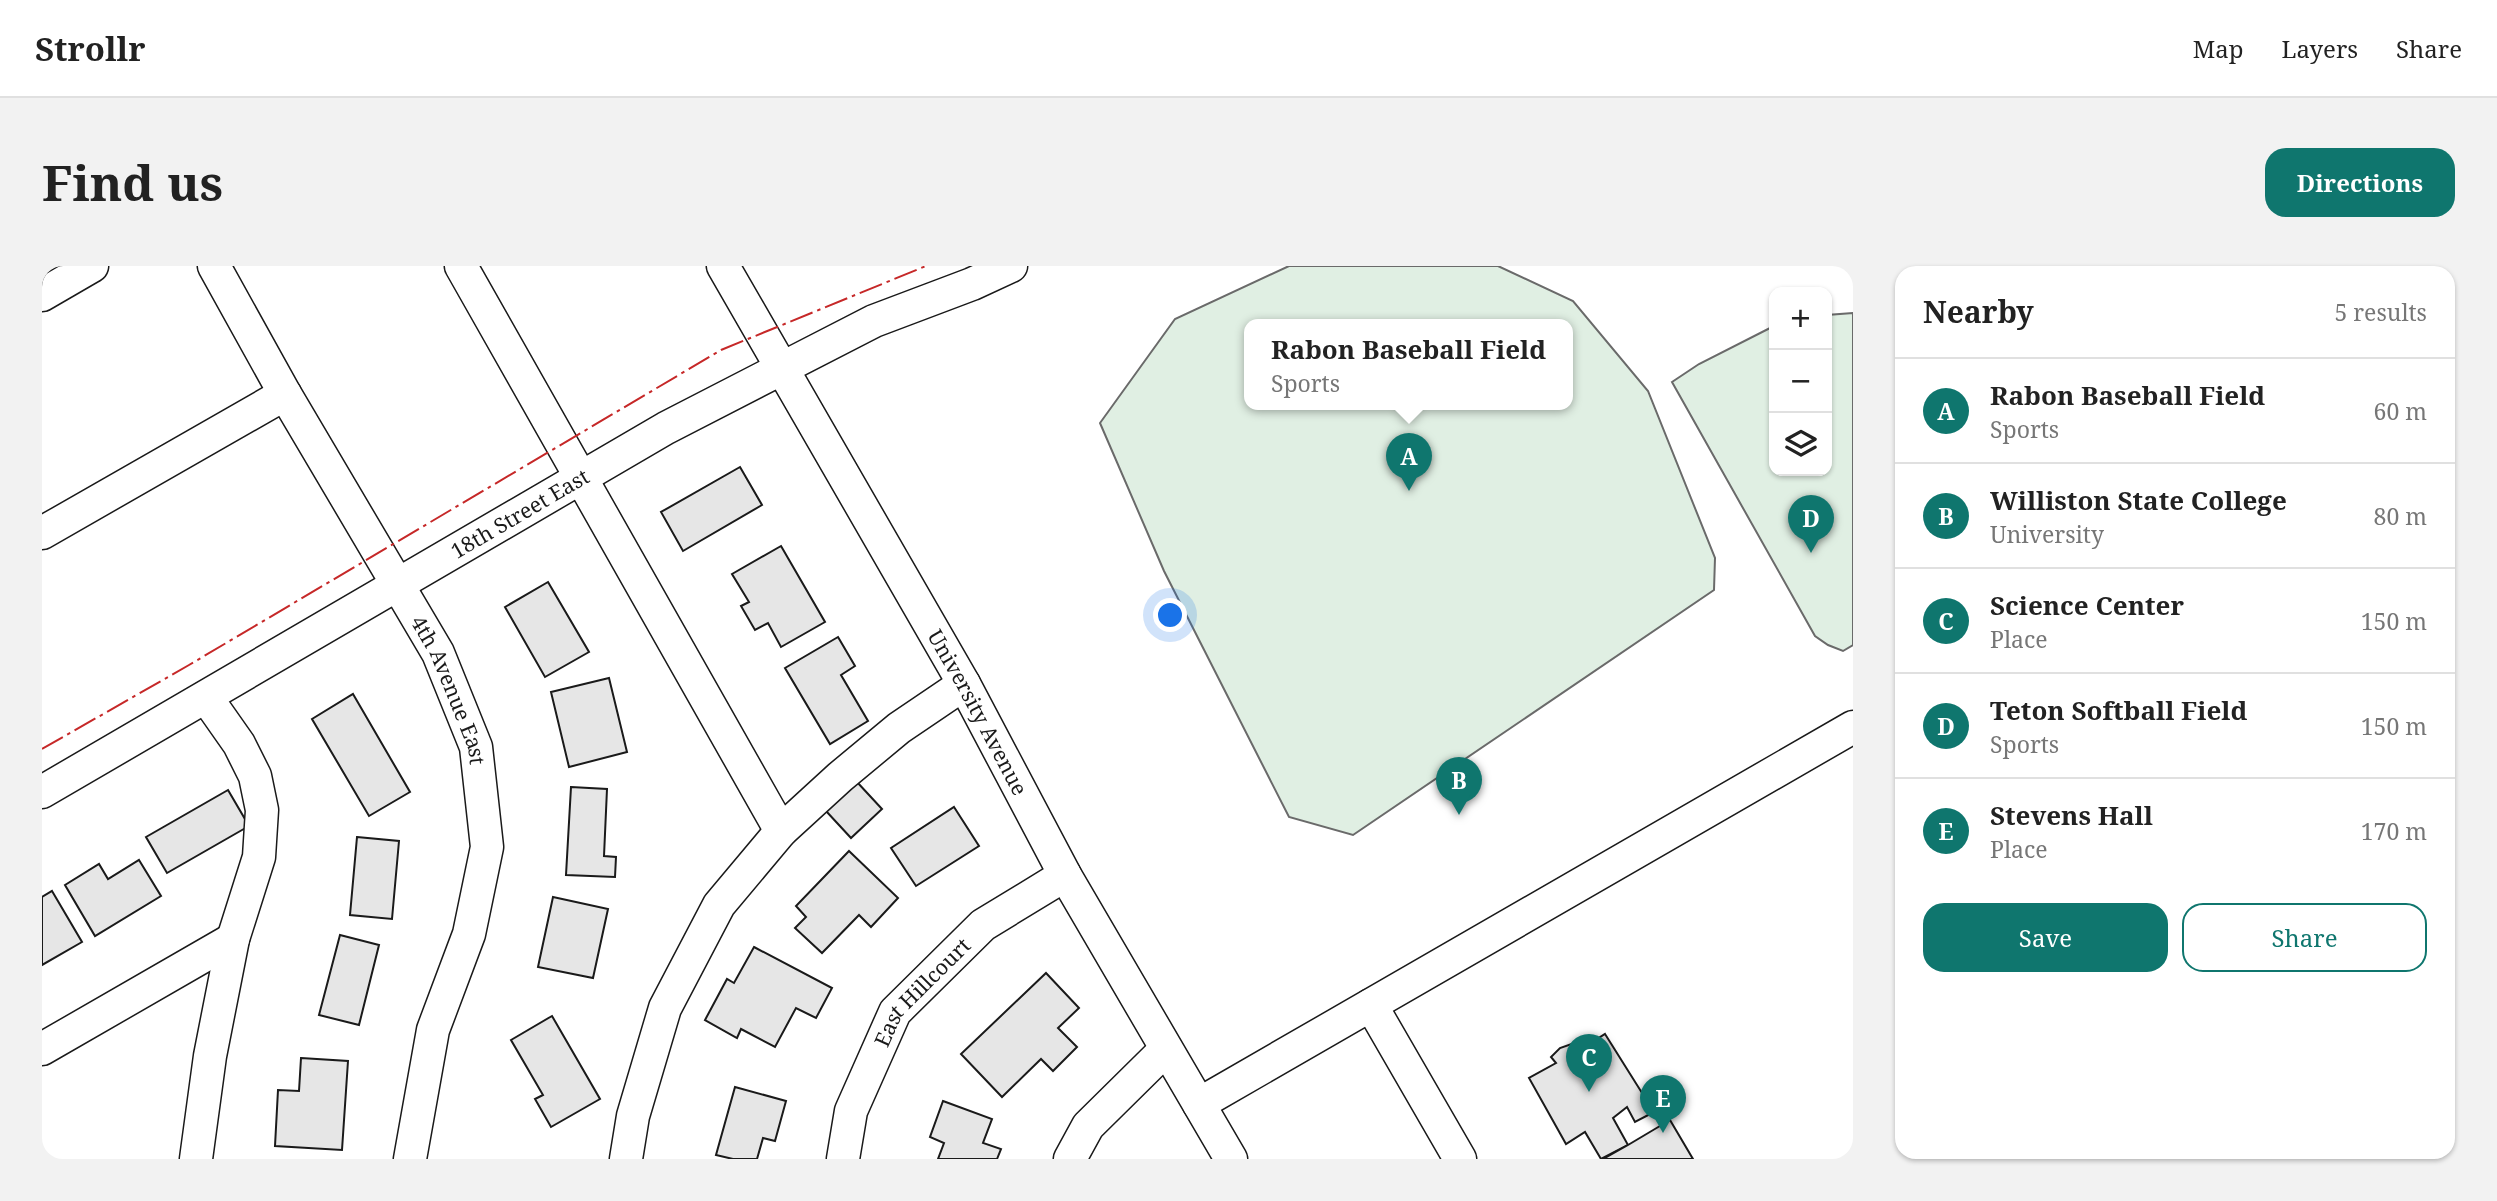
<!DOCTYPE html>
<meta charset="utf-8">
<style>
:root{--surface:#fff;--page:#f2f2f2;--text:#222;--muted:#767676;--line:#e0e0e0;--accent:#0f766e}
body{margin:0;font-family:"Noto Serif",serif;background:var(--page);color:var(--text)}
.controls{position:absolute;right:21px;top:21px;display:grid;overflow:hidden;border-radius:14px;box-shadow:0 2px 5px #0004}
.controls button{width:63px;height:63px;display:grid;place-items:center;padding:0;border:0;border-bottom:2px solid var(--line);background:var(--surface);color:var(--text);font:35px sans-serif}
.you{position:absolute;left:1129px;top:350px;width:24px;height:24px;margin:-18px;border:5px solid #fff;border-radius:50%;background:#1a73e8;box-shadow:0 0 0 10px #1a73e833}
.badge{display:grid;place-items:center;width:46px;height:46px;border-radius:50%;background:var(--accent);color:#fff;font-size:23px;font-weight:700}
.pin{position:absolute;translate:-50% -58px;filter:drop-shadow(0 2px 4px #0008)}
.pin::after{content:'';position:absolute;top:37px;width:24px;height:21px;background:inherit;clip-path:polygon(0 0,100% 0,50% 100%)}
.popup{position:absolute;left:1202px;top:53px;width:329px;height:91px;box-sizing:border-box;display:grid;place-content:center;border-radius:14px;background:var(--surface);filter:drop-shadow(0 2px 5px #0005);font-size:23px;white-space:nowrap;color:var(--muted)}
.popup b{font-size:26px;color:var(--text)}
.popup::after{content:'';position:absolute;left:50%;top:100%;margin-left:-14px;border:14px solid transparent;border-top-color:var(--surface)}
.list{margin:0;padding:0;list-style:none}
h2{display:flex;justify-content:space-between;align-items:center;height:91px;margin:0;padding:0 28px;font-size:30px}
h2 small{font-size:23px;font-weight:400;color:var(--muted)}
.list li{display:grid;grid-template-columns:46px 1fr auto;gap:21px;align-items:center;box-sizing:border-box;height:105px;padding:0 28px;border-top:2px solid var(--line)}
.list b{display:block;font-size:26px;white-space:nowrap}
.list p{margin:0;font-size:23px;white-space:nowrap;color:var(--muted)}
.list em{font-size:23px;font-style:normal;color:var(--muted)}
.actions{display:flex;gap:14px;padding:21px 28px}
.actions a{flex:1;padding:16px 0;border:2px solid var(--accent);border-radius:21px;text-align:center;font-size:24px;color:var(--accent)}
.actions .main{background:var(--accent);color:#fff}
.icon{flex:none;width:38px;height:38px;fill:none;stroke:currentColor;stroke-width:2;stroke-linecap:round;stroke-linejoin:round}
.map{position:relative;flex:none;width:1811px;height:893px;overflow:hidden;border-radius:21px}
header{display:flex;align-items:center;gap:42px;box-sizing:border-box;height:98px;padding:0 35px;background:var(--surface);border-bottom:2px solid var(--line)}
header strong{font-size:33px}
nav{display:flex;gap:38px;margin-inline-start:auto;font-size:24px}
.intro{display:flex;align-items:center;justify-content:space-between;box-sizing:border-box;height:168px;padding:0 42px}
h1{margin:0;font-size:49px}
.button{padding:18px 32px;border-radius:21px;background:var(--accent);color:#fff;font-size:24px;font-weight:700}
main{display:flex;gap:42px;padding:0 42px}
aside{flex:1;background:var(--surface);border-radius:21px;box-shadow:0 2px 5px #0004}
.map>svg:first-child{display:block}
.green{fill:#e0efe3;stroke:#6a6a6a;stroke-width:2;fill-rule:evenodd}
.building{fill:#e6e6e6;stroke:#1a1a1a;stroke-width:2}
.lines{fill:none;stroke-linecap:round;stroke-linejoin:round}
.minor-casing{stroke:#1a1a1a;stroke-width:35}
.minor{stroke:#fff;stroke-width:32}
.power{stroke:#c62828;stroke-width:2;stroke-dasharray:24 5 3.5 5;stroke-linecap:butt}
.labels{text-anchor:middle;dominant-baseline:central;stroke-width:5;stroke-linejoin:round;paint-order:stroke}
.street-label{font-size:21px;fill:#1a1a1a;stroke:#fff}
</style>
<header>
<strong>Strollr</strong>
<nav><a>Map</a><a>Layers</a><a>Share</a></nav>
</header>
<div class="intro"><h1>Find us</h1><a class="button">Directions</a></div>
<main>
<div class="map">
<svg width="1811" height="893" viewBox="0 0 1811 893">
<rect width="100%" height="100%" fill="#fff"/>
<!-- green -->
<g class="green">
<path d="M 1247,0 L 1456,0 L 1531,35 L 1606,125 L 1673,292 L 1672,324 L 1311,569 L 1247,551 L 1122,305 L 1058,157 L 1133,53 ZM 1208,59 L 1526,59 L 1526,139 L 1208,139 Z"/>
<path d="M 1811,47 L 1811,379 L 1801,385 L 1786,379 L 1773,370 L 1630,116 L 1657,98 L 1732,60 L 1732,205 L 1785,205 L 1785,49 Z"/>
</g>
<!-- building -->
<g class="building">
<path d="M 698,201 L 720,239 L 641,285 L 619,246 Z"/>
<path d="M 739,280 L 783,356 L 739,381 L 726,357 L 713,364 L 699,340 L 707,336 L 690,308 Z"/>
<path d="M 506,316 L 547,386 L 503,411 L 463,341 Z"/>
<path d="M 796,371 L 813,400 L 799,409 L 826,455 L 788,478 L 743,402 Z"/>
<path d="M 567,412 L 585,486 L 527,501 L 509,426 Z"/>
<path d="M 311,428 L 368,526 L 327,550 L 270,453 Z"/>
<path d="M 815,516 L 840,543 L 809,572 L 784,545 Z"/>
<path d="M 529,521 L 565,523 L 562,590 L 574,591 L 573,611 L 524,609 Z"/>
<path d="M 186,524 L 207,560 L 125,607 L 104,571 Z"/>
<path d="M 912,541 L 937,580 L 874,620 L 849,582 Z"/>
<path d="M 315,571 L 357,575 L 350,653 L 308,649 Z"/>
<path d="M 807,585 L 856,632 L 829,661 L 817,649 L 780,687 L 753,662 L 764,651 L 754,640 Z"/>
<path d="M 97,594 L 119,630 L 53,670 L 23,619 L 57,598 L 66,613 Z"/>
<path d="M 10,625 L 40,676 L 0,699 L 0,631 Z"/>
<path d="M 511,631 L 566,643 L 551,712 L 496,701 Z"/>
<path d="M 298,669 L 337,679 L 317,759 L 277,749 Z"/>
<path d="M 712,681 L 790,722 L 774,752 L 754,742 L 733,781 L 699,763 L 695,772 L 663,754 L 685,713 L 692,717 Z"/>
<path d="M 1004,707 L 1037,742 L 1016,762 L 1035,781 L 1011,805 L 999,793 L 960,831 L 919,788 Z"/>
<path d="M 510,750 L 558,833 L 509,861 L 493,833 L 501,829 L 469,774 Z"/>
<path d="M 1563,768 L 1612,846 L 1593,856 L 1585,841 L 1571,852 L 1586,879 L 1559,893 L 1543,866 L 1524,878 L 1487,812 L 1514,797 L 1509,791 L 1518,782 L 1538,775 L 1541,782 Z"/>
<path d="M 259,792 L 306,795 L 300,884 L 233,880 L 236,824 L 257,825 Z"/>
<path d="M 693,821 L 744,835 L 733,875 L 721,872 L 715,893 L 691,893 L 674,889 Z"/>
<path d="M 901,835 L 950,853 L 941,877 L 959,883 L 955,893 L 896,893 L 902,877 L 888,871 Z"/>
<path d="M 1628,854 L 1651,893 L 1561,893 L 1586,879 Z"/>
</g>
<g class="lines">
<!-- minor casing -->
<g class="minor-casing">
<g id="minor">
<path id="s1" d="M 172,0 L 243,128 L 396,387 L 434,481 L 445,581 L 427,668 L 391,764 L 368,893"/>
<path d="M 419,0 L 739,565"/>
<path id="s2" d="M 681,0 L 922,418 L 1023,609 L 1189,893"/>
<path d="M 0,29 L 50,0"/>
<path d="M 0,267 L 243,128"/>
<path id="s3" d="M 0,526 L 624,162 L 832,55 L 930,18 L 969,0"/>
<path d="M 1329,739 L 1418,893"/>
<path d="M 0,783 L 191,673"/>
<path d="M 1157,838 L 1811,461"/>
<path d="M 154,893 L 168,790 L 191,673 L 217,591 L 220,544 L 213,510 L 197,478 L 164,431"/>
<path d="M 584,893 L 591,850 L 623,742 L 677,639 L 739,565 L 798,511 L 857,462 L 922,418"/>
<path id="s4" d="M 801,893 L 809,845 L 853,746 L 941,659 L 1023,609"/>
<path d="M 1028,893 L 1046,860 L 1124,783"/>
</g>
</g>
<!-- minor -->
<use href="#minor" class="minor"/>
<!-- power -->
<path class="power" d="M 0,483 L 147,399 L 679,84 L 884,0"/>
</g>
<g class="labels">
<!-- street labels -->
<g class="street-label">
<text stroke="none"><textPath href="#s3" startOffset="553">18th Street East</textPath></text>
<text stroke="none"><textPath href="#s1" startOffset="486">4th Avenue East</textPath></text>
<text stroke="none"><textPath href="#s2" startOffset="514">University Avenue</textPath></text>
<text stroke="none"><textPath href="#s4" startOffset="189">East Hillcourt</textPath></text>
</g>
</g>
</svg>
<div class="controls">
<button>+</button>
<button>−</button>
<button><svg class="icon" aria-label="layers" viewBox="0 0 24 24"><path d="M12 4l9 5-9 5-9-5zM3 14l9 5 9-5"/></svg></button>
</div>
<div class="you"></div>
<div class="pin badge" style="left:1367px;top:225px">A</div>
<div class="popup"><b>Rabon Baseball Field</b>Sports</div>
<div class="pin badge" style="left:1417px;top:549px">B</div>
<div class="pin badge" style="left:1547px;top:826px">C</div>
<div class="pin badge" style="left:1769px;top:287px">D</div>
<div class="pin badge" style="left:1621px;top:867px">E</div>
</div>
<aside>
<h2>Nearby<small>5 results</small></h2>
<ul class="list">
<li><span class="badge">A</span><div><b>Rabon Baseball Field</b><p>Sports</p></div><em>60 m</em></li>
<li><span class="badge">B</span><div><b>Williston State College</b><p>University</p></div><em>80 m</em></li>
<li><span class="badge">C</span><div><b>Science Center</b><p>Place</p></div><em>150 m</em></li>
<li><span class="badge">D</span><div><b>Teton Softball Field</b><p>Sports</p></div><em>150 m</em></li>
<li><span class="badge">E</span><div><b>Stevens Hall</b><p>Place</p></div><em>170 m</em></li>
</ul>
<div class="actions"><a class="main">Save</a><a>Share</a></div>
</aside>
</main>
